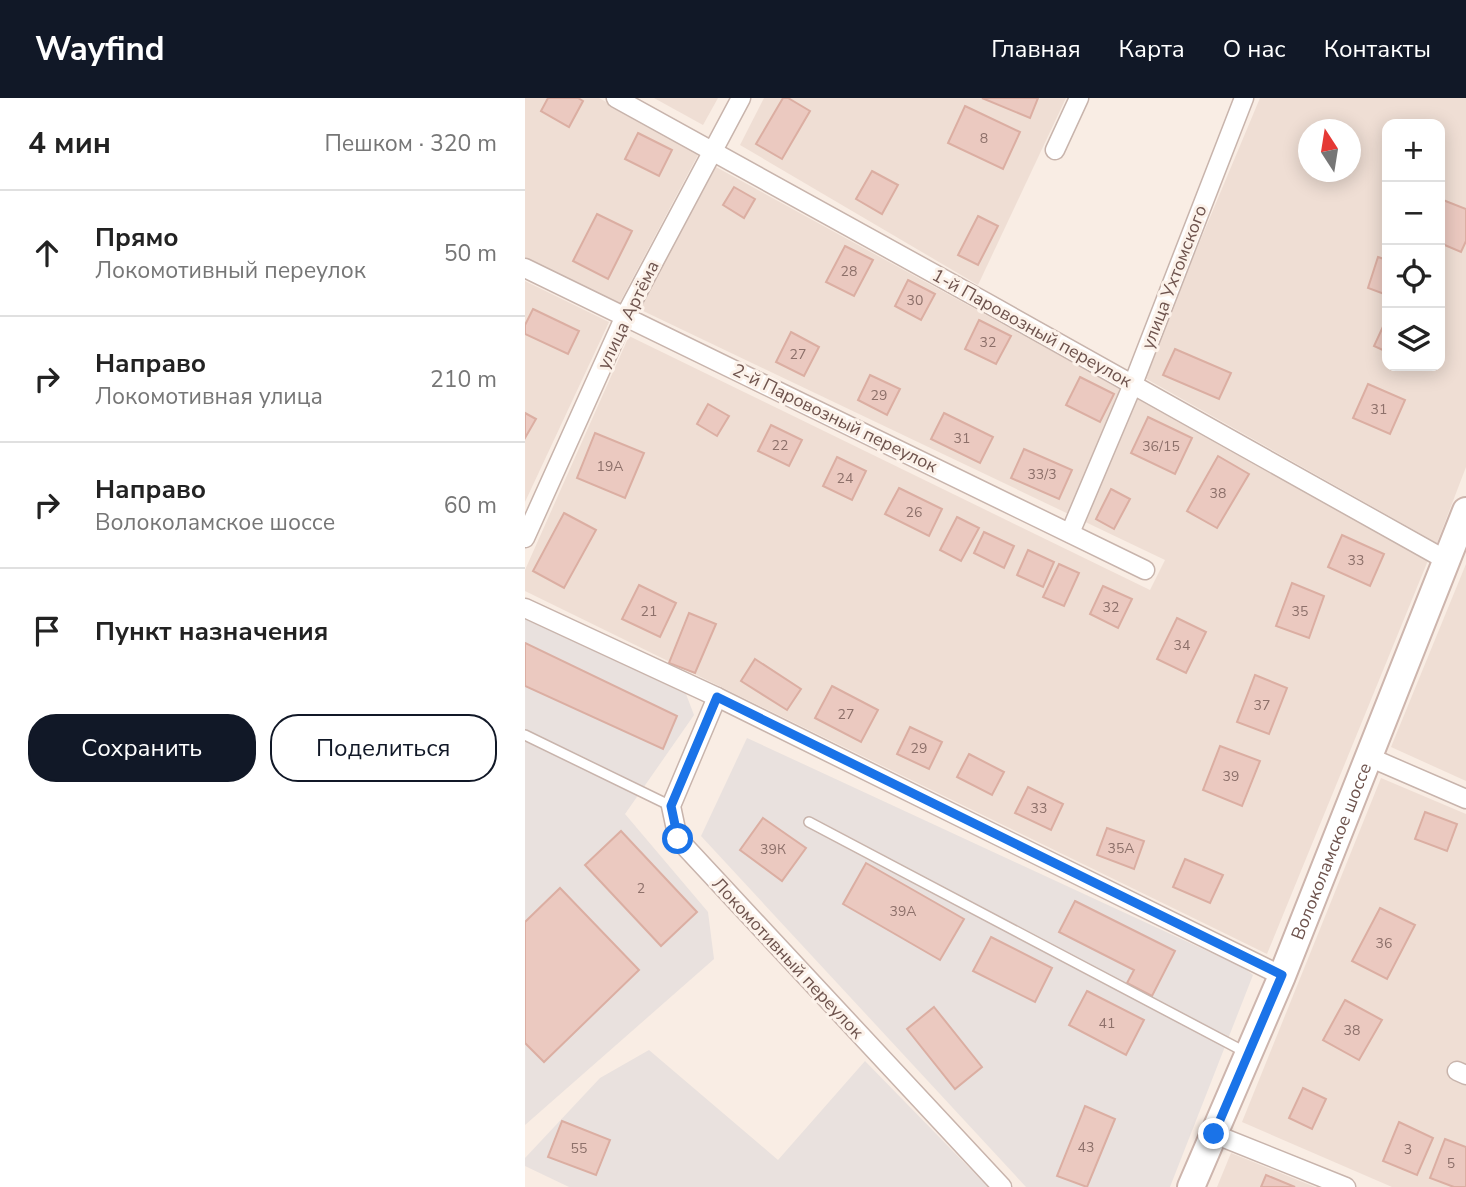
<!DOCTYPE html>
<html lang="ru">
<meta charset="utf-8">
<style>
:root{--surface:#fff;--page:#f2f2f2;--text:#222;--muted:#767676;--line:#e0e0e0;--accent:#111827}
body{margin:0;font-family:"Nunito Sans",sans-serif;background:var(--page);color:var(--text)}
.controls{position:absolute;right:21px;top:21px;display:grid;overflow:hidden;border-radius:14px;box-shadow:0 4px 18px #0003}
.controls button{width:63px;height:63px;display:grid;place-items:center;padding:0;border:0;border-bottom:2px solid var(--line);background:var(--surface);color:var(--text);font:35px sans-serif}
.compass{position:absolute;left:773px;top:21px;width:63px;height:63px;border-radius:50%;background:var(--surface);box-shadow:0 4px 18px #0003;rotate:348deg}
.stop{position:absolute;width:21px;height:21px;margin:-16px;border:5px solid #1a73e8;border-radius:50%;background:#fff}
.stop.end{background:#1a73e8;border-color:#fff;box-shadow:0 2px 7px #0008}
.list{margin:0;padding:0;list-style:none}
h2{display:flex;justify-content:space-between;align-items:center;height:91px;margin:0;padding:0 28px;font-size:30px}
h2 small{font-size:23px;font-weight:400;color:var(--muted)}
.list li{display:grid;grid-template-columns:46px 1fr auto;gap:21px;align-items:center;box-sizing:border-box;height:126px;padding:0 28px;border-top:2px solid var(--line)}
.list b{display:block;font-size:26px;white-space:nowrap}
.list p{margin:0;font-size:23px;white-space:nowrap;color:var(--muted)}
.list em{font-size:23px;font-style:normal;color:var(--muted)}
.actions{display:flex;gap:14px;padding:21px 28px}
.actions a{flex:1;padding:16px 0;border:2px solid var(--accent);border-radius:28px;text-align:center;font-size:24px;color:var(--accent)}
.actions .main{background:var(--accent);color:#fff}
.icon{flex:none;width:38px;height:38px;fill:none;stroke:currentColor;stroke-width:2;stroke-linecap:round;stroke-linejoin:round}
.map{position:relative;flex:none;width:941px;height:1089px;overflow:hidden}
header{display:flex;align-items:center;gap:42px;box-sizing:border-box;height:98px;padding:0 35px;background:var(--accent);color:#fff}
header strong{font-size:33px}
nav{display:flex;gap:38px;margin-inline-start:auto;font-size:24px}
main{display:flex}
aside{flex:1;background:var(--surface)}
.map>svg:first-child{display:block}
.residential{fill:#efded4;fill-rule:evenodd}
.industrial{fill:#e9e1de}
.building{fill:#ebc9c0;stroke:#dbaea2;stroke-width:2}
.lines{fill:none;stroke-linecap:round;stroke-linejoin:round}
.lane-casing{stroke:#c8b4ac;stroke-width:12}
.street-casing{stroke:#c8b4ac;stroke-width:21}
.secondary-casing{stroke:#cdb5ad;stroke-width:30}
.lane{stroke:#fff;stroke-width:9}
.street{stroke:#fff;stroke-width:18}
.secondary{stroke:#fff;stroke-width:26}
.route{stroke:#1a73e8;stroke-width:9}
.labels{text-anchor:middle;dominant-baseline:central;stroke-width:6;stroke-linejoin:round;paint-order:stroke}
.number-label{font-size:14px;fill:#8d706a}
.street-label{font-size:18px;fill:#6e534d;stroke:#fcf2ea}
</style>
<header>
<strong>Wayfind</strong>
<nav><a>Главная</a><a>Карта</a><a>О нас</a><a>Контакты</a></nav>
</header>
<main>
<aside>
<h2>4 мин<small>Пешком · 320 m</small></h2>
<ul class="list">
<li><svg class="icon" aria-label="ahead" viewBox="0 0 24 24"><path d="M12 20V5M6 11l6-6 6 6"/></svg><div><b>Прямо</b><p>Локомотивный переулок</p></div><em>50 m</em></li>
<li><svg class="icon" aria-label="right" viewBox="0 0 24 24"><path d="M7 20v-9h11M14 6l5 5-5 5"/></svg><div><b>Направо</b><p>Локомотивная улица</p></div><em>210 m</em></li>
<li><svg class="icon" aria-label="right" viewBox="0 0 24 24"><path d="M7 20v-9h11M14 6l5 5-5 5"/></svg><div><b>Направо</b><p>Волоколамское шоссе</p></div><em>60 m</em></li>
<li><svg class="icon" aria-label="arrive" viewBox="0 0 24 24"><path d="M6 21V4h12l-3 4 3 4H6"/></svg><div><b>Пункт назначения</b></div></li>
</ul>
<div class="actions"><a class="main">Сохранить</a><a>Поделиться</a></div>
</aside>
<div class="map">
<svg width="941" height="1089" viewBox="0 0 941 1089">
<rect width="100%" height="100%" fill="#f9ede4"/>
<!-- residential -->
<g class="residential">
<path d="M 0,0 L 74,0 L 174,55 L 94,206 L 0,161 Z"/>
<path d="M 129,0 L 193,0 L 178,27 Z"/>
<path d="M 239,0 L 541,0 L 453,187 L 215,47 Z"/>
<path d="M 735,0 L 941,0 L 941,369 L 912,445 L 618,279 ZM 862,26 L 915,26 L 915,268 L 862,268 ZM 783,32 L 825,32 L 825,74 L 783,74 Z"/>
<path d="M 191,69 L 904,460 L 742,856 L 0,493 L 0,472 L 104,238 L 625,492 L 640,462 L 114,211 Z"/>
<path d="M 0,183 L 84,224 L 0,404 Z"/>
<path d="M 941,466 L 941,683 L 866,649 Z"/>
<path d="M 856,680 L 941,716 L 941,1089 L 867,1089 L 717,1024 Z"/>
<path d="M 706,1055 L 790,1089 L 692,1089 Z"/>
</g>
<!-- industrial -->
<g class="industrial">
<path d="M 0,521 L 161,596 L 169,617 L 100,716 L 183,814 L 189,861 L 0,1027 Z"/>
<path d="M 222,640 L 719,870 L 728,877 L 645,1089 L 501,1089 L 176,738 Z"/>
<path d="M 124,952 L 253,1062 L 340,963 L 463,1089 L 44,1089 L 0,1068 L 0,1060 L 75,980 Z"/>
</g>
<!-- building -->
<g class="building">
<path d="M 23,0 L 53,0 L 58,3 L 44,29 L 16,13 Z"/>
<path d="M 258,0 L 263,0 L 285,13 L 257,61 L 231,46 Z"/>
<path d="M 457,0 L 513,0 L 505,20 Z"/>
<path d="M 440,8 L 495,34 L 478,71 L 423,45 Z"/>
<path d="M 113,35 L 147,52 L 134,78 L 100,61 Z"/>
<path d="M 347,73 L 373,87 L 357,116 L 331,101 Z"/>
<path d="M 209,89 L 230,101 L 219,120 L 198,107 Z"/>
<path d="M 918,102 L 941,111 L 941,143 L 936,154 L 915,145 L 915,110 Z"/>
<path d="M 72,116 L 107,133 L 83,181 L 48,163 Z"/>
<path d="M 453,118 L 473,128 L 453,167 L 433,157 Z"/>
<path d="M 320,148 L 348,162 L 329,198 L 301,184 Z"/>
<path d="M 853,159 L 862,162 L 862,197 L 843,190 Z"/>
<path d="M 383,182 L 410,196 L 396,222 L 370,208 Z"/>
<path d="M 8,211 L 54,233 L 43,256 L 0,236 L 0,227 Z"/>
<path d="M 862,220 L 862,254 L 849,248 Z"/>
<path d="M 454,222 L 486,238 L 471,266 L 440,251 Z"/>
<path d="M 266,234 L 294,249 L 279,278 L 251,264 Z"/>
<path d="M 650,251 L 706,275 L 694,301 L 638,277 Z"/>
<path d="M 345,277 L 375,291 L 362,317 L 333,302 Z"/>
<path d="M 555,279 L 589,296 L 575,324 L 541,307 Z"/>
<path d="M 843,286 L 880,302 L 865,336 L 828,320 Z"/>
<path d="M 183,306 L 204,318 L 192,338 L 172,326 Z"/>
<path d="M 0,315 L 11,321 L 0,340 Z"/>
<path d="M 419,315 L 468,339 L 455,365 L 406,341 Z"/>
<path d="M 623,319 L 667,340 L 650,376 L 606,355 Z"/>
<path d="M 246,327 L 277,342 L 264,368 L 233,353 Z"/>
<path d="M 70,335 L 119,355 L 100,400 L 52,380 Z"/>
<path d="M 499,351 L 547,372 L 534,401 L 486,380 Z"/>
<path d="M 693,358 L 724,376 L 692,430 L 662,413 Z"/>
<path d="M 312,359 L 341,373 L 327,402 L 298,388 Z"/>
<path d="M 374,390 L 417,411 L 404,438 L 360,416 Z"/>
<path d="M 586,391 L 605,401 L 589,431 L 571,421 Z"/>
<path d="M 39,415 L 71,432 L 39,490 L 8,473 Z"/>
<path d="M 432,419 L 454,430 L 436,463 L 415,452 Z"/>
<path d="M 459,434 L 489,448 L 479,470 L 449,455 Z"/>
<path d="M 817,437 L 859,456 L 845,488 L 803,469 Z"/>
<path d="M 503,452 L 529,464 L 518,489 L 492,477 Z"/>
<path d="M 534,466 L 554,475 L 539,508 L 518,499 Z"/>
<path d="M 767,485 L 799,498 L 784,540 L 751,528 Z"/>
<path d="M 114,487 L 151,505 L 135,539 L 97,521 Z"/>
<path d="M 578,488 L 607,501 L 593,530 L 565,516 Z"/>
<path d="M 164,515 L 191,526 L 170,575 L 144,565 Z"/>
<path d="M 652,520 L 681,534 L 661,575 L 632,561 Z"/>
<path d="M 0,545 L 152,618 L 138,651 L 0,588 Z"/>
<path d="M 230,561 L 276,591 L 262,612 L 216,583 Z"/>
<path d="M 730,577 L 762,590 L 744,636 L 712,624 Z"/>
<path d="M 307,588 L 353,612 L 336,644 L 290,620 Z"/>
<path d="M 385,629 L 417,644 L 404,671 L 372,656 Z"/>
<path d="M 695,648 L 735,663 L 717,708 L 678,692 Z"/>
<path d="M 444,656 L 479,674 L 467,697 L 432,679 Z"/>
<path d="M 503,689 L 538,706 L 526,732 L 490,715 Z"/>
<path d="M 900,714 L 932,726 L 922,753 L 890,741 Z"/>
<path d="M 238,720 L 281,750 L 257,783 L 215,752 Z"/>
<path d="M 582,730 L 619,743 L 609,771 L 572,757 Z"/>
<path d="M 96,733 L 172,814 L 136,848 L 60,767 Z"/>
<path d="M 660,761 L 698,777 L 685,805 L 648,789 Z"/>
<path d="M 341,765 L 439,821 L 415,862 L 318,806 Z"/>
<path d="M 35,790 L 114,872 L 19,964 L 0,945 L 0,824 Z"/>
<path d="M 550,803 L 650,853 L 627,898 L 602,885 L 609,872 L 534,834 Z"/>
<path d="M 855,810 L 890,827 L 862,881 L 827,863 Z"/>
<path d="M 466,839 L 527,870 L 510,904 L 448,873 Z"/>
<path d="M 562,893 L 619,922 L 601,957 L 544,927 Z"/>
<path d="M 820,902 L 857,922 L 834,962 L 798,942 Z"/>
<path d="M 409,909 L 457,969 L 430,991 L 382,931 Z"/>
<path d="M 778,990 L 801,1001 L 787,1031 L 764,1020 Z"/>
<path d="M 560,1008 L 590,1021 L 562,1089 L 532,1078 Z"/>
<path d="M 37,1023 L 85,1042 L 71,1077 L 23,1059 Z"/>
<path d="M 874,1024 L 908,1040 L 892,1077 L 858,1063 Z"/>
<path d="M 920,1041 L 941,1049 L 941,1089 L 929,1089 L 905,1080 Z"/>
<path d="M 741,1077 L 770,1089 L 736,1089 Z"/>
</g>
<g class="lines">
<!-- lane casing -->
<g class="lane-casing">
<g id="lane">
<path d="M 0,637 L 146,708"/>
<path d="M 284,724 L 722,955"/>
</g>
</g>
<!-- street casing -->
<g class="street-casing">
<g id="street">
<path d="M 91,0 L 462,205 L 921,462"/>
<path d="M 530,52 L 554,0"/>
<path d="M 0,170 L 620,472"/>
<path d="M 545,435 L 608,286 L 719,0"/>
<path d="M 0,440 L 100,218 L 216,0"/>
<path d="M 0,510 L 192,599 L 757,878"/>
<path d="M 192,599 L 146,708 L 153,741 L 477,1089"/>
<path d="M 844,659 L 941,701"/>
<path d="M 932,973 L 941,977"/>
<path d="M 689,1036 L 821,1089"/>
</g>
</g>
<!-- secondary casing -->
<g class="secondary-casing">
<g id="secondary">
<path id="s1" d="M 666,1089 L 757,878 L 941,413"/>
</g>
</g>
<!-- lane -->
<use href="#lane" class="lane"/>
<!-- street -->
<use href="#street" class="street"/>
<!-- secondary -->
<use href="#secondary" class="secondary"/>
</g>
<g class="lines">
<!-- route -->
<path class="route" d="M 153,741 L 146,708 L 192,599 L 757,877 L 689,1036"/>
</g>
<g class="labels">
<!-- number labels -->
<g class="number-label">
<text x="459" y="40">8</text>
<text x="324" y="173">28</text>
<text x="390" y="202">30</text>
<text x="463" y="244">32</text>
<text x="273" y="256">27</text>
<text x="354" y="297">29</text>
<text x="854" y="311">31</text>
<text x="437" y="340">31</text>
<text x="255" y="347">22</text>
<text x="636" y="348">36/15</text>
<text x="85" y="368">19А</text>
<text x="517" y="376">33/3</text>
<text x="320" y="380">24</text>
<text x="693" y="395">38</text>
<text x="389" y="414">26</text>
<text x="831" y="462">33</text>
<text x="586" y="509">32</text>
<text x="124" y="513">21</text>
<text x="775" y="513">35</text>
<text x="657" y="547">34</text>
<text x="737" y="607">37</text>
<text x="321" y="616">27</text>
<text x="394" y="650">29</text>
<text x="706" y="678">39</text>
<text x="514" y="710">33</text>
<text x="596" y="750">35А</text>
<text x="248" y="751">39К</text>
<text x="116" y="790">2</text>
<text x="378" y="813">39А</text>
<text x="859" y="845">36</text>
<text x="582" y="925">41</text>
<text x="827" y="932">38</text>
<text x="561" y="1049">43</text>
<text x="54" y="1050">55</text>
<text x="883" y="1051">3</text>
<text x="926" y="1065">5</text>
</g>
<!-- street labels -->
<g class="street-label">
<text transform="translate(649 179) rotate(-69)">улица Ухтомского</text>
<text transform="translate(103 217) rotate(-64)">улица Артёма</text>
<text transform="translate(507 230) rotate(29)">1-й Паровозный переулок</text>
<text transform="translate(310 320) rotate(26)">2-й Паровозный переулок</text>
<text stroke="none"><textPath href="#s1" startOffset="364">Волоколамское шоссе</textPath></text>
<text transform="translate(263 860) rotate(47)">Локомотивный переулок</text>
</g>
</g>
</svg>
<div class="controls">
<button>+</button>
<button>−</button>
<button><svg class="icon" aria-label="locate" viewBox="0 0 24 24"><circle cx="12" cy="12" r="6"/><path d="M12 2v4M12 18v4M2 12h4M18 12h4"/></svg></button>
<button><svg class="icon" aria-label="layers" viewBox="0 0 24 24"><path d="M12 4l9 5-9 5-9-5zM3 14l9 5 9-5"/></svg></button>
</div>
<svg class="compass" viewBox="-18 -18 36 36"><path d="M0-13l5 13h-10z" fill="#e53935"/><path d="M0 13l5-13h-10z" fill="#767676"/></svg>
<div class="stop" style="left:153px;top:741px"></div>
<div class="stop end" style="left:689px;top:1036px"></div>
</div>
</main>
